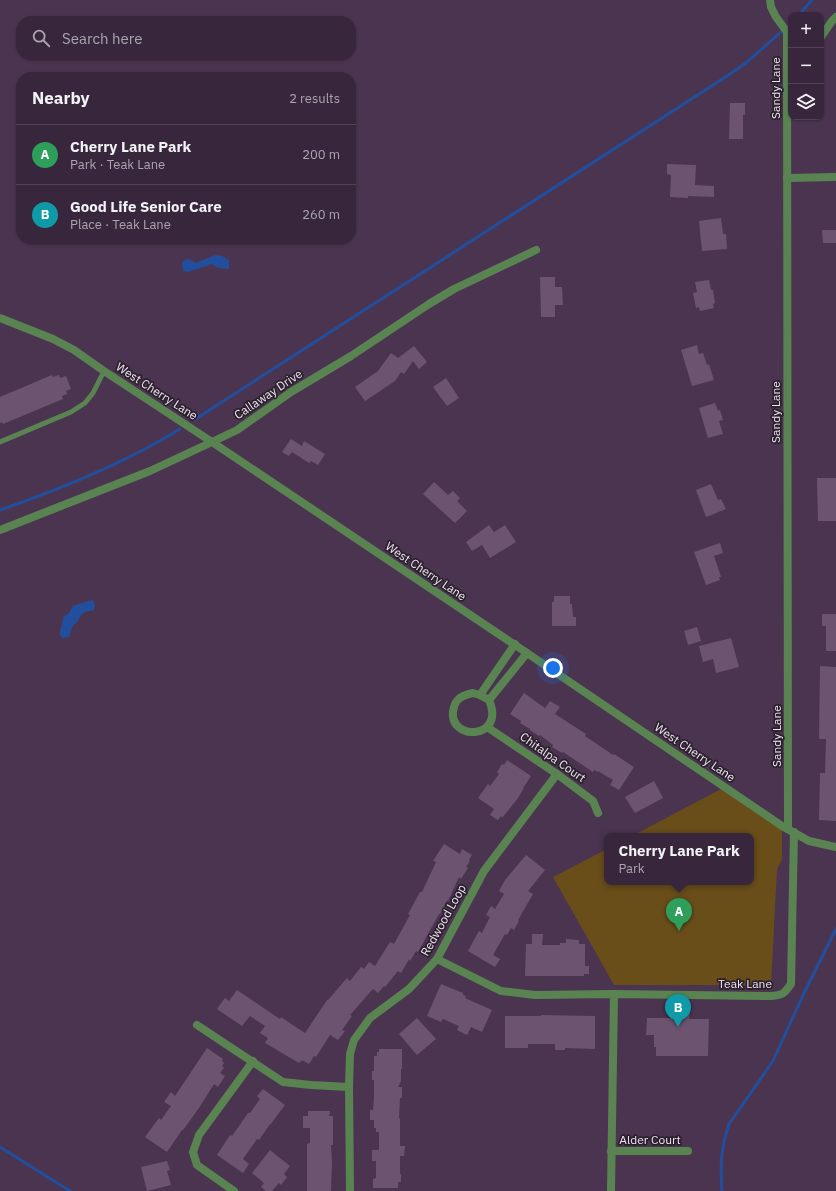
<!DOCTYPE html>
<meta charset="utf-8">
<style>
:root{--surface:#38273c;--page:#433347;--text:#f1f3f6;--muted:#aba5af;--line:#524456;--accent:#8abfa5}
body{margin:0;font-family:"IBM Plex Sans",sans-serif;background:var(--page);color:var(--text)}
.controls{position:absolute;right:12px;top:12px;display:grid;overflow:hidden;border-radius:8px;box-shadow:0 1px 3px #0004}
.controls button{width:36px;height:36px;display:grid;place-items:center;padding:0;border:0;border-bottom:1px solid var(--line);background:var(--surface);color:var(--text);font:20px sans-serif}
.you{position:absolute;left:553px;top:668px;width:14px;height:14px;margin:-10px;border:3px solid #fff;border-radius:50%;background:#1a73e8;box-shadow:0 0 0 6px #1a73e833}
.badge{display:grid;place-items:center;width:26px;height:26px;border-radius:50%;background:var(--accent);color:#fff;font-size:13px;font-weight:700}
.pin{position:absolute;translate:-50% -33px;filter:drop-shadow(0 1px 2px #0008)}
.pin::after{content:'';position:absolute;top:21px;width:14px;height:12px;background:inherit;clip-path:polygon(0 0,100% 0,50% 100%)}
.popup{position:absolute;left:604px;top:833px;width:150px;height:52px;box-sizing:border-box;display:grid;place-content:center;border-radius:8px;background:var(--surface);filter:drop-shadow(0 1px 3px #0005);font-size:13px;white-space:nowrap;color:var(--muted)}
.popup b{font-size:15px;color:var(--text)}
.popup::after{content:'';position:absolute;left:50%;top:100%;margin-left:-8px;border:8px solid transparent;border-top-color:var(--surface)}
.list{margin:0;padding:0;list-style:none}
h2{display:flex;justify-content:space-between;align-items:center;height:52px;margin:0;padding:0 16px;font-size:17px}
h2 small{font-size:13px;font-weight:400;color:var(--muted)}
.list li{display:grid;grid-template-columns:26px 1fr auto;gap:12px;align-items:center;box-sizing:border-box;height:60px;padding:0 16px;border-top:1px solid var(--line)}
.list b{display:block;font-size:15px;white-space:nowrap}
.list p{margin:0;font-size:13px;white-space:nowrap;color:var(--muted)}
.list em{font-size:13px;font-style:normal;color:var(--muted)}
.icon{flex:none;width:22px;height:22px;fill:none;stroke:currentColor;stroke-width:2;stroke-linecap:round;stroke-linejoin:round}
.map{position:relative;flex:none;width:836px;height:1191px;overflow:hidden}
.search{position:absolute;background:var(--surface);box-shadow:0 1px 3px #0004;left:16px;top:16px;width:340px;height:44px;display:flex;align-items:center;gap:10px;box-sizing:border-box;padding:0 14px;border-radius:16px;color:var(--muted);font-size:15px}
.panel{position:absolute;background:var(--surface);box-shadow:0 1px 3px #0004;left:16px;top:72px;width:340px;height:172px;border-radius:16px}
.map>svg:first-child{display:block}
.green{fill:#694e1a}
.water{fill:#224f9d}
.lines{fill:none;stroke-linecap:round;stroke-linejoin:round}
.stream{stroke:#224f9d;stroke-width:3}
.building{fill:#6c5471}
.service{stroke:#598451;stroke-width:5}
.minor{stroke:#598451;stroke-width:8}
.tertiary{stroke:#598451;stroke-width:8}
.labels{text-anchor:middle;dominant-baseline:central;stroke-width:3.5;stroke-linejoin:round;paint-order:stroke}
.street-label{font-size:12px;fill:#f2e3f5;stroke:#2b212d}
</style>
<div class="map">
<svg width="836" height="1191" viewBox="0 0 836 1191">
<rect width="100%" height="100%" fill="#4b3450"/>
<!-- green -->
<path class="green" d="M 725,787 L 782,826 L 782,859 L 777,869 L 771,985 L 614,985 L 553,877 L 607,849 L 607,882 L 751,882 L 751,836 L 632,836 Z"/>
<!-- water -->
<g class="water">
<path d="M 215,255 L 222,256 L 229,260 L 229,269 L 218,268 L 212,264 L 188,272 L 183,271 L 182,263 L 185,260 L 189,259 L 196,263 Z"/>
<path d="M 93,600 L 95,605 L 94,610 C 83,612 81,613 77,623 L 73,625 L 69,637 L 63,638 L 60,636 C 59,629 63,625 63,617 L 69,613 L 73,606 L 88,601 Z"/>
</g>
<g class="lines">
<!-- stream -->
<g class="stream">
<path d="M 799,15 L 812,0"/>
<path d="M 788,26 L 791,23"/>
<path d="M 194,420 L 727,76 L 746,63 L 781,32"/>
<path d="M 0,510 C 61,489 125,463 180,429"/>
<path d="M 0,1147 L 70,1191"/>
<path d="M 722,1191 C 720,1166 721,1147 729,1124 L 773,1061 L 804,993 L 836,929"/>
</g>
</g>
<!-- building -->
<g class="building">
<path d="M 730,103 L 745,103 L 745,115 L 743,115 L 743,139 L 729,139 Z"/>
<path d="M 667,164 L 696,165 L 695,185 L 714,186 L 714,197 L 688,196 L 688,198 L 670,197 L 671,175 L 667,174 Z"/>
<path d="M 721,218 L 723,234 L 726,234 L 727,249 L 702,251 L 699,221 Z"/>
<path d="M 822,230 L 836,230 L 836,243 L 823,243 Z"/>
<path d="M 540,277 L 555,277 L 555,287 L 562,287 L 563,305 L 555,305 L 555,317 L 541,317 Z"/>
<path d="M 709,280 L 711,290 L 713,290 L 715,303 L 713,304 L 714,308 L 700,311 L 699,307 L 696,308 L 693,293 L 697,292 L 695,282 Z"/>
<path d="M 697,345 L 699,354 L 703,353 L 707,365 L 709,364 L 714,380 L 692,386 L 681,350 Z"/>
<path d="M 414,346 L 427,362 L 419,369 L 413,361 L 404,374 L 401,372 L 395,381 L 365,401 L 355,387 L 378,371 L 391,353 L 398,358 Z"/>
<path d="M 52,375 L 53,377 L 59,375 L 60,378 L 66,376 L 71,389 L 66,391 L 67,394 L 62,396 L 63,399 L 3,424 L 2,422 L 0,423 L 0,397 Z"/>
<path d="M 446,378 L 459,398 L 447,406 L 433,387 Z"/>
<path d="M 715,403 L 718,411 L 720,410 L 723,420 L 719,421 L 723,434 L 708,438 L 699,408 Z"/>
<path d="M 291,439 L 302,446 L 304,441 L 325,454 L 318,465 L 311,461 L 309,463 L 292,452 L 289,456 L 282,452 Z"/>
<path d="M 817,478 L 836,478 L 836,521 L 818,521 Z"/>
<path d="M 434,482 L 448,495 L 453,491 L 460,498 L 457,501 L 467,511 L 455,523 L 423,494 Z"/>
<path d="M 711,484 L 718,500 L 721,499 L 726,509 L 706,517 L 696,490 Z"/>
<path d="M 489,525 L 494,532 L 505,525 L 516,542 L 490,558 L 482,545 L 472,551 L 466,542 Z"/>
<path d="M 720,543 L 723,553 L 714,556 L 721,577 L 719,577 L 720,580 L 706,585 L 694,552 Z"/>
<path d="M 554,596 L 570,596 L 570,604 L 572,604 L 573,617 L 576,617 L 576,626 L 552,626 L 552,602 L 554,602 Z"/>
<path d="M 822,614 L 836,614 L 836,651 L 826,651 L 826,626 L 822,626 Z"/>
<path d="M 697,627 L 701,641 L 688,645 L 684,631 Z"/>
<path d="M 731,638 L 739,667 L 716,673 L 713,659 L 703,662 L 699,646 Z"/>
<path d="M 820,666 L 836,667 L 836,821 L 819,820 L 820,773 L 825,773 L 826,739 L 819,739 Z"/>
<path d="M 524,693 L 545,708 L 550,701 L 560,707 L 555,714 L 586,734 L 585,736 L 613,755 L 614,754 L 634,767 L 619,790 L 610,785 L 613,780 L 598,771 L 598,772 L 594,770 L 593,772 L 563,752 L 562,753 L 552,747 L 553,745 L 540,735 L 539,736 L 530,730 L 530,729 L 520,723 L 521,721 L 510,714 Z"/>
<path d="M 507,760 L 531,776 L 523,788 L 524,788 L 518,798 L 502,818 L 501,816 L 498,820 L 490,815 L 494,809 L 478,798 L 488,784 L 490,786 L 499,774 L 497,772 L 502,764 L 504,765 Z"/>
<path d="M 654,781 L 663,798 L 635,813 L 625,797 Z"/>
<path d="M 444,844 L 460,854 L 462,849 L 472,855 L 469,860 L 470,861 L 466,867 L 468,868 L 461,879 L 459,877 L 448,901 L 447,900 L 440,914 L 439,914 L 418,952 L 416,951 L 410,961 L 409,959 L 401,973 L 398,971 L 385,987 L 384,986 L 378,993 L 373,989 L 350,1015 L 352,1016 L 342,1030 L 345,1031 L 338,1040 L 330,1035 L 316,1057 L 314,1056 L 309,1064 L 302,1060 L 299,1063 L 265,1043 L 268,1038 L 260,1033 L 265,1026 L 250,1016 L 242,1026 L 217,1009 L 225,998 L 229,1001 L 237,990 L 280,1019 L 281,1017 L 305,1033 L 327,1000 L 328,1000 L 347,978 L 350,981 L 361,967 L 364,969 L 369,962 L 375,966 L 390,942 L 394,944 L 410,915 L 408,914 L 420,892 L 422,892 L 436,862 L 433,861 Z"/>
<path d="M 526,855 L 545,870 L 528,891 L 533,894 L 518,920 L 519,921 L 514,930 L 511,928 L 507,935 L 505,934 L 493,955 L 500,959 L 495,967 L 468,951 L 479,931 L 482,933 L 490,917 L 486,915 L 491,906 L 495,909 L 504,894 L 499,891 L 505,880 Z"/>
<path d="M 532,934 L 543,934 L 542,945 L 560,945 L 560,943 L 566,943 L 566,939 L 579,940 L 579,944 L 585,944 L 585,966 L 589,966 L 589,974 L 584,974 L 584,976 L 525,976 L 526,944 L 532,944 Z"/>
<path d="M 441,984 L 463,993 L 463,995 L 466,996 L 465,998 L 492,1010 L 482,1032 L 471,1027 L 467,1035 L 457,1030 L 459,1026 L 443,1019 L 441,1022 L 427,1016 Z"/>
<path d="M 679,1013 L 690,1013 L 689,1019 L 709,1019 L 708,1056 L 656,1056 L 656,1047 L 654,1047 L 654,1035 L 646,1035 L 647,1018 L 678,1018 Z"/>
<path d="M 541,1015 L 595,1016 L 595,1049 L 565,1048 L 565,1050 L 555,1050 L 555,1044 L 528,1044 L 528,1048 L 505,1048 L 505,1016 L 541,1016 Z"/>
<path d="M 417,1018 L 436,1039 L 417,1055 L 399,1034 Z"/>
<path d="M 207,1048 L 223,1059 L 222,1061 L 224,1063 L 222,1066 L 224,1068 L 220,1073 L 225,1076 L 218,1087 L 214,1084 L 199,1108 L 183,1130 L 182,1130 L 167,1152 L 145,1137 L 159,1118 L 161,1120 L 171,1106 L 164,1102 L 171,1092 L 175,1096 Z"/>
<path d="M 379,1049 L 402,1049 L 402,1069 L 401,1069 L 401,1081 L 398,1087 L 402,1087 L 402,1098 L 400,1098 L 399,1118 L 400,1119 L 400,1146 L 405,1146 L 404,1156 L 400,1156 L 400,1174 L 401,1174 L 401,1182 L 398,1182 L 398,1188 L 373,1188 L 373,1179 L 376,1178 L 376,1161 L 372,1161 L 372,1150 L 379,1150 L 379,1132 L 376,1132 L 376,1128 L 374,1128 L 374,1120 L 370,1120 L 370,1110 L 373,1110 L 374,1098 L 374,1080 L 372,1080 L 372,1071 L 374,1071 L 374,1056 L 377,1056 L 377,1052 L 379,1052 Z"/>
<path d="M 263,1089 L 285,1105 L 270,1125 L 270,1124 L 259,1140 L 257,1139 L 243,1159 L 249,1164 L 243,1173 L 217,1155 L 230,1135 L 232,1136 L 248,1113 L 250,1113 L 260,1099 L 257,1096 Z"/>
<path d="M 308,1111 L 330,1111 L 329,1116 L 333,1116 L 333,1145 L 331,1145 L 332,1162 L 331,1191 L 307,1191 L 307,1144 L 310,1143 L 310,1128 L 303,1128 L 303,1116 L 308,1116 Z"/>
<path d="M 270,1150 L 290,1166 L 284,1174 L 287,1177 L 281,1185 L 279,1183 L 272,1191 L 266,1191 L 261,1187 L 264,1183 L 252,1173 Z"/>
<path d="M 167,1161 L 170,1170 L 167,1171 L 171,1185 L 147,1191 L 141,1167 Z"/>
</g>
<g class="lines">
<!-- service -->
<path class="service" d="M 0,442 L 71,412 L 85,403 L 93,393 L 104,371"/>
<!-- minor -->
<g class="minor">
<path d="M 770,0 L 771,7 L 776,17 L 787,32 L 787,49 L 788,829"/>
<path d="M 821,37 L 832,21 L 836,17"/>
<path d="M 787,178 L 836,177"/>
<path d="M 0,318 L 53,339 L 74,350 L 104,371 L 212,442 L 237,430 L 291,392 L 351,356 L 429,304 L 454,289 L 536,250"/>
<path d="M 473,693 L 480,695 L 489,700 C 507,741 444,742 454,707 C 456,698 464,695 473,693 Z"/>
<path d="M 480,695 L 515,644"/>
<path d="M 489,700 L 527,653"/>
<path d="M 487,727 L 557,774 L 593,801 L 598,813"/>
<path d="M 437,959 L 501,991 L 535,995 L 614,994 L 771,996 C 783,995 784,994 791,984 L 794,832"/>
<path d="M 197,1025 L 283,1082 L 311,1085 L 349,1087"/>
<path d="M 611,1151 L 688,1151"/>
<path d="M 234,1191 L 197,1165 L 193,1152 L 199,1135 L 253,1061"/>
<path d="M 350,1191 L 349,1087 L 350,1054 L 354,1040 L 370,1018 L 409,989 L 437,959 L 484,871 L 557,774"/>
<path d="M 611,1191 L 614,994"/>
</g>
<!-- tertiary -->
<path class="tertiary" d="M 0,530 L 150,471 L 212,442 L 527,653 L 782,826 L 809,841 L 836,847"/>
</g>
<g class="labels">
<!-- street labels -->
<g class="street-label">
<text transform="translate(775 88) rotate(-90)">Sandy Lane</text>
<text transform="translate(157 391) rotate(33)">West Cherry Lane</text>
<text transform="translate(268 394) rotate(-34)">Callaway Drive</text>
<text transform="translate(775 412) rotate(-90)">Sandy Lane</text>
<text transform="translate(426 571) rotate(34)">West Cherry Lane</text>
<text transform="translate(776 736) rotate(-90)">Sandy Lane</text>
<text transform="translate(695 752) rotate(34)">West Cherry Lane</text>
<text transform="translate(553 757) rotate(35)">Chitalpa Court</text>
<text transform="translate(443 920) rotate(-61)">Redwood Loop</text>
<text x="745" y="983">Teak Lane</text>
<text x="650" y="1139">Alder Court</text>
</g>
</g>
</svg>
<div class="controls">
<button>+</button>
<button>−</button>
<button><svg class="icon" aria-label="layers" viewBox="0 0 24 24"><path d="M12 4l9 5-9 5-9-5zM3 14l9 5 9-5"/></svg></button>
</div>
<div class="you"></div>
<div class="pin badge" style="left:679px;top:931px;background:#2e9e5b">A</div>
<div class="popup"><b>Cherry Lane Park</b>Park</div>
<div class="pin badge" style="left:678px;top:1027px;background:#0f9aa8">B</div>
<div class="search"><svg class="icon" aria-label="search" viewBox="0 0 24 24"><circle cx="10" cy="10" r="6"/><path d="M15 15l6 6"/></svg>Search here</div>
<section class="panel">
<h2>Nearby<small>2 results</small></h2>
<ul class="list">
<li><span class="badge" style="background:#2e9e5b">A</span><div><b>Cherry Lane Park</b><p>Park · Teak Lane</p></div><em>200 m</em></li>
<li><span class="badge" style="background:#0f9aa8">B</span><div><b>Good Life Senior Care</b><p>Place · Teak Lane</p></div><em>260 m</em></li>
</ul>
</section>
</div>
